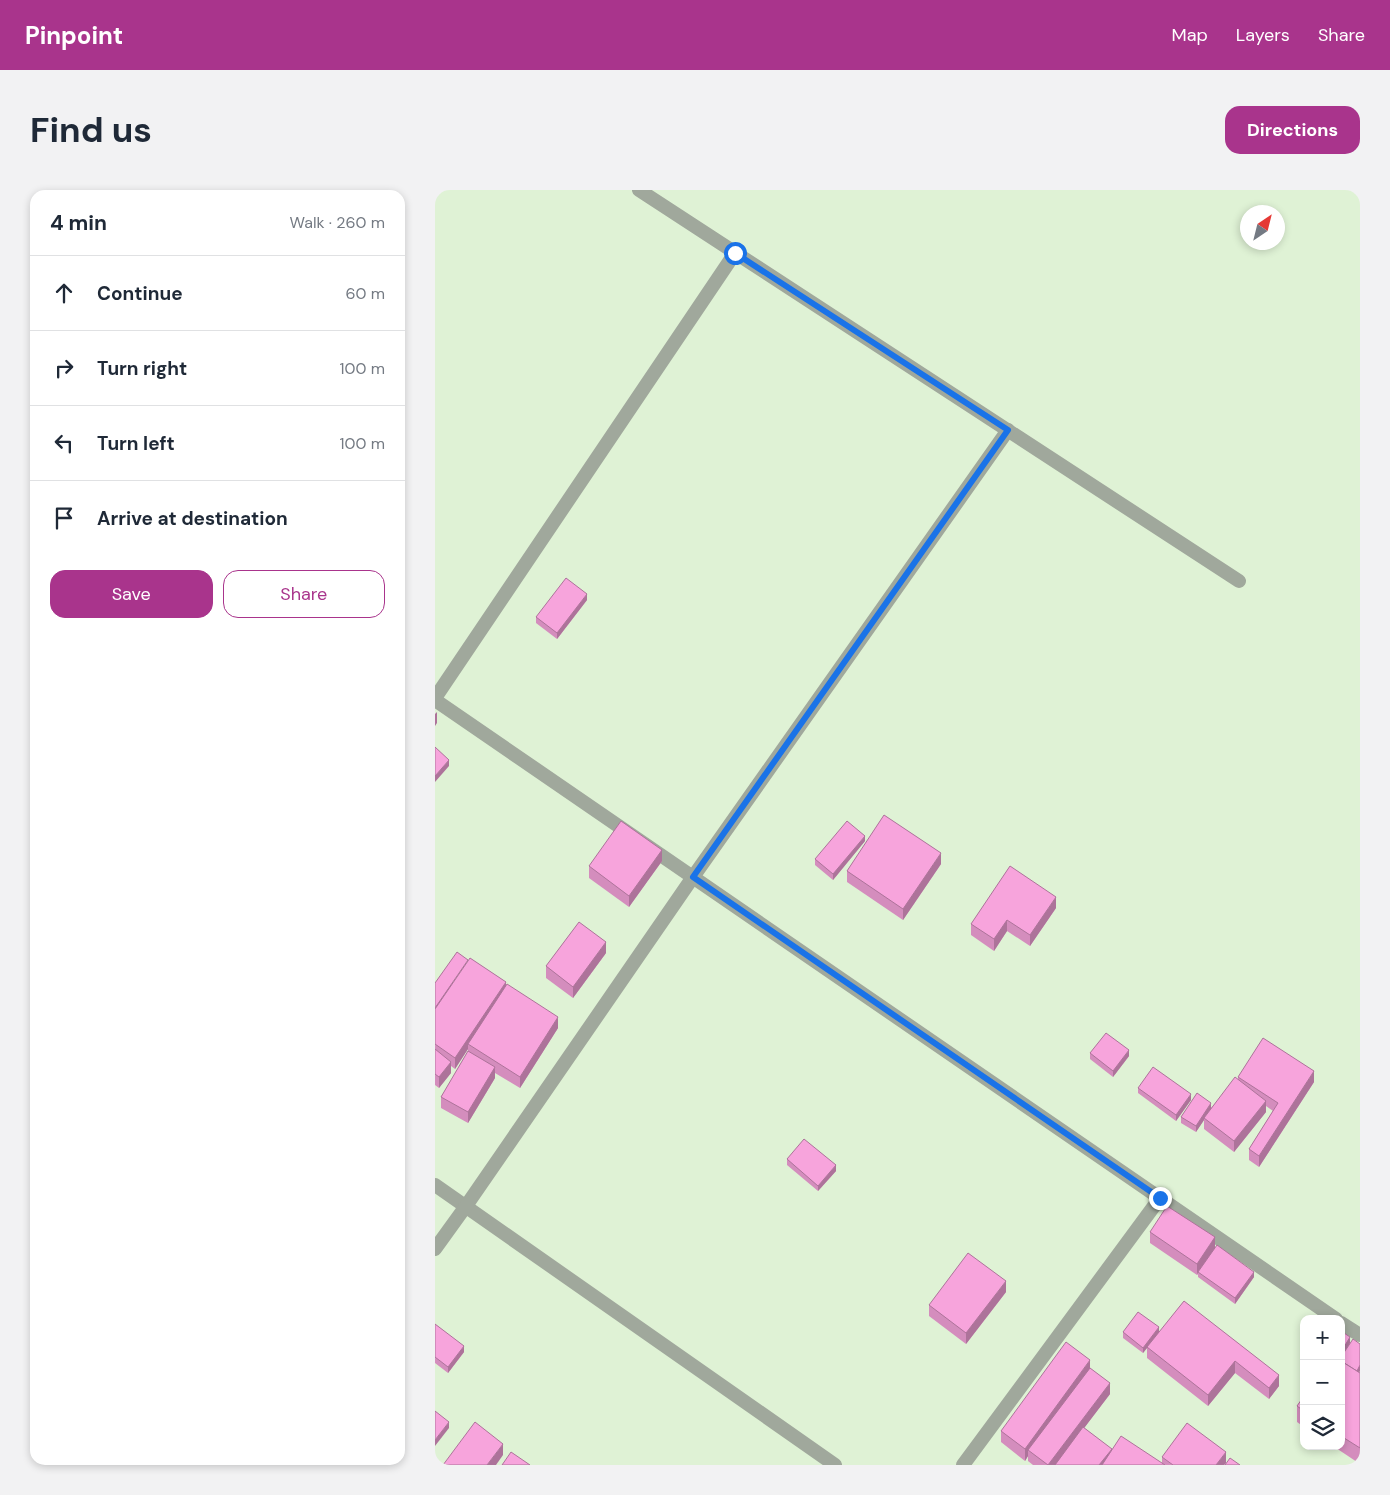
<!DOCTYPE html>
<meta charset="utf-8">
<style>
:root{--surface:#fff;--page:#f2f2f3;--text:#1f2937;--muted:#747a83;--line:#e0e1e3;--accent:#a9348c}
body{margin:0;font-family:"DM Sans",sans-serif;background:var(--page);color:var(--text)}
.controls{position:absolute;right:15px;bottom:15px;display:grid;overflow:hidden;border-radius:10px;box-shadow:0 2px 8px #0003}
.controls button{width:45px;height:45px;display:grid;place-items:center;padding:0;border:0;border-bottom:1px solid var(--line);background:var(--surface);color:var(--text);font:25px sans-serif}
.compass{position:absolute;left:805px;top:15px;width:45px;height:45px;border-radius:50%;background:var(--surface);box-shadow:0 2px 8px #0003;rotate:35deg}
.stop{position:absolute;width:15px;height:15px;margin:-11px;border:4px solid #1a73e8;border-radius:50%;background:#fff}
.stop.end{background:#1a73e8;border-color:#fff;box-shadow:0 1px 5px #0008}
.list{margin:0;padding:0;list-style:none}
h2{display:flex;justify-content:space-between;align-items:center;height:65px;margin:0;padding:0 20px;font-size:21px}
h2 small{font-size:16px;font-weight:400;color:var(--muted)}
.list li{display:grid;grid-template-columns:32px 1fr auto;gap:15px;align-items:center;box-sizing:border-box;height:75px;padding:0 20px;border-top:1px solid var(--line)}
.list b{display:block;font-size:19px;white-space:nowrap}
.list em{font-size:16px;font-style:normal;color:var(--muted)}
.actions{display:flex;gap:10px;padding:15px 20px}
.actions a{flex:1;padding:11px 0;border:1px solid var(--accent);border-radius:15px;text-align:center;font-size:18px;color:var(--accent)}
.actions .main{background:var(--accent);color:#fff}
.icon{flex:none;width:28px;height:28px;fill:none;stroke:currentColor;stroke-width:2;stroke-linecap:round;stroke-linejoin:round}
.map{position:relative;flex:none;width:925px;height:1275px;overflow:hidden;border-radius:15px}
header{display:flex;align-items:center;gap:30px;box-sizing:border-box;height:70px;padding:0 25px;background:var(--accent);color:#fff}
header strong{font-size:24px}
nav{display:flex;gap:28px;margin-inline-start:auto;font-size:18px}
.intro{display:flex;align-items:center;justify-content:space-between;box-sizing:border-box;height:120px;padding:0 30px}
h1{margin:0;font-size:35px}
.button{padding:12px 22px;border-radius:15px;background:var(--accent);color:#fff;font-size:18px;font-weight:700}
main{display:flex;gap:30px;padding:0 30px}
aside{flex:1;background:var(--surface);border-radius:15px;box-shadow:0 2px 8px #0003}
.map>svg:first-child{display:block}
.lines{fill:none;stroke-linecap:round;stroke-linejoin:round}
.minor{stroke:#a0a89c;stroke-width:14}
.wall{fill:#d48dbd}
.shaded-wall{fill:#ad739a}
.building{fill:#f7a4dc;stroke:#ad739a}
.route{stroke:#1a73e8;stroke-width:6}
</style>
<header>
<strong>Pinpoint</strong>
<nav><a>Map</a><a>Layers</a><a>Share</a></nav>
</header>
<div class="intro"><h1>Find us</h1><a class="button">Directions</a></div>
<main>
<aside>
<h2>4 min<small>Walk · 260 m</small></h2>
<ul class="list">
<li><svg class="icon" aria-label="ahead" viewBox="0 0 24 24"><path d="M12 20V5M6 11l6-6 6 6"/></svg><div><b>Continue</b></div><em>60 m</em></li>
<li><svg class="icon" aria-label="right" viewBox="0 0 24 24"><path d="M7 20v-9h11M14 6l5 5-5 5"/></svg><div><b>Turn right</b></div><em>100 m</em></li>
<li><svg class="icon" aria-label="left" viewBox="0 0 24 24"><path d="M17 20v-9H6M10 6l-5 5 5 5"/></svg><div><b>Turn left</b></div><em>100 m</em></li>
<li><svg class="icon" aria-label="arrive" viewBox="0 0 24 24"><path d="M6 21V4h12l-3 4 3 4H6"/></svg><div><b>Arrive at destination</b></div></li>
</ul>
<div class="actions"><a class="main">Save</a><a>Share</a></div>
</aside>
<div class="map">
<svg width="925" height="1275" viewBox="0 0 925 1275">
<rect width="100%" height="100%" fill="#dff2d5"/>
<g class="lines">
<!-- minor -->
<g class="minor">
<path d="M 204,0 L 804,391"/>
<path d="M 0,508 L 300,63"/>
<path d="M 0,510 L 901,1129"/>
<path d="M 0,995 L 400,1275"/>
<path d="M 0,1059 L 31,1016 L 258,687 L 573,240"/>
<path d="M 906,1133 L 925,1145"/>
<path d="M 528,1275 L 725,1008"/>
</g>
</g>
<!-- wall -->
<g class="wall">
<path d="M 152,410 L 122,449 L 101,433 L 101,427 Z"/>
<path d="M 430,651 L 398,690 L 380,675 L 380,669 Z"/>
<path d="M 227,671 L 194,717 L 154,688 L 154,676 Z"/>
<path d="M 506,674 L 468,730 L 412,692 L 412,681 Z"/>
<path d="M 621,718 L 595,756 L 572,741 L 559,761 L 536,745 L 536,734 Z"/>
<path d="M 171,763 L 138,808 L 111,788 L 111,776 Z"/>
<path d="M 0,793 L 71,795 L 123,838 L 85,898 L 60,883 L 60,888 L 33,933 L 6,918 L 6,907 L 33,862 L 33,859 L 20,879 L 16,876 L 16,883 L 4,898 L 0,895 Z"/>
<path d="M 655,863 L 694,866 L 678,887 L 655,869 Z"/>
<path d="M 803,887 L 879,892 L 824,977 L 814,970 L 814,959 L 838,921 L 831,916 L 831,922 L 799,962 L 769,939 L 769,930 L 761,942 L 746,933 L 746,927 L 776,918 L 803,889 Z"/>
<path d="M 703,898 L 756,910 L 741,931 L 703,903 Z"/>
<path d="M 352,969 L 401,981 L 383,1001 L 352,975 Z"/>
<path d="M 715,1042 L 780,1059 L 819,1087 L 800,1114 L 763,1087 L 763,1084 L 762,1085 L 715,1053 Z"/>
<path d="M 571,1102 L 531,1154 L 494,1126 L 494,1115 Z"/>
<path d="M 749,1111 L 844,1196 L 834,1209 L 800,1183 L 773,1216 L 712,1168 L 712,1158 L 708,1163 L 688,1148 L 688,1142 L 724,1143 Z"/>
<path d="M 0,1134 L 29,1162 L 13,1183 L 0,1173 Z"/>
<path d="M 906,1141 L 915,1153 L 910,1162 L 925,1154 L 925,1181 L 924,1182 L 925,1183 L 925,1274 L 898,1256 L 906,1256 Z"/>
<path d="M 655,1178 L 675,1204 L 649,1238 L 677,1260 L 727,1273 L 727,1267 L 791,1273 L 789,1275 L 598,1275 L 593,1271 L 593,1266 L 590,1271 L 566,1252 L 566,1241 Z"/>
<path d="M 869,1206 L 869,1237 L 862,1232 L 862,1216 Z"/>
</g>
<!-- shaded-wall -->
<g class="shaded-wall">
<path d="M 152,404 L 152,410 L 122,449 L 122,443 Z"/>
<path d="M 2,522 L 2,533 L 0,536 L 0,524 Z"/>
<path d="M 14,570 L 14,576 L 0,592 L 0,586 Z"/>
<path d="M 430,646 L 430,651 L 398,690 L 398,684 Z"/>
<path d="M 227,660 L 227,671 L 194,717 L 194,706 Z"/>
<path d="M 506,663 L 506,674 L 468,730 L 468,719 Z"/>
<path d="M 621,707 L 621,718 L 595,756 L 595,745 Z"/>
<path d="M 572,730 L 572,741 L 559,761 L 559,749 Z"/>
<path d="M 171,752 L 171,763 L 138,808 L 138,797 Z"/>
<path d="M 71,792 L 71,803 L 33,854 L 33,859 L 20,879 L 20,868 Z"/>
<path d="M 123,827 L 123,838 L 85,898 L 85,887 Z"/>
<path d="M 694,860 L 694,866 L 678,887 L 678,881 Z"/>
<path d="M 16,872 L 16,883 L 4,898 L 4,887 Z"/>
<path d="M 60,877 L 60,888 L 33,933 L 33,922 Z"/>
<path d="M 879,881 L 879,892 L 824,977 L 824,966 Z"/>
<path d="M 756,904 L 756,910 L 741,931 L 741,925 Z"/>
<path d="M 831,911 L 831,922 L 799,962 L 799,951 Z"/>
<path d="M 776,913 L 776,919 L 769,928 L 769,930 L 761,942 L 761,936 Z"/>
<path d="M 401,975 L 401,981 L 383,1001 L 383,996 Z"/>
<path d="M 780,1047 L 780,1059 L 763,1082 L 762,1085 L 762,1074 Z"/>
<path d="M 819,1082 L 819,1087 L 800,1114 L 800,1108 Z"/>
<path d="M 571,1091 L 571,1102 L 531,1154 L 531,1143 Z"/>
<path d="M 724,1137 L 724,1143 L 708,1163 L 708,1158 Z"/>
<path d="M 915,1147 L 915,1153 L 906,1167 L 906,1162 Z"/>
<path d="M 29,1156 L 29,1162 L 13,1183 L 13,1177 Z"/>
<path d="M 655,1170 L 655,1182 L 593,1260 L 593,1266 L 590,1271 L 590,1259 Z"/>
<path d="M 800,1171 L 800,1183 L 773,1216 L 773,1205 Z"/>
<path d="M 925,1175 L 925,1181 L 921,1187 L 921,1182 Z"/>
<path d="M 844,1185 L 844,1196 L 834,1209 L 834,1198 Z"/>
<path d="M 675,1193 L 675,1204 L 621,1275 L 613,1275 Z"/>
<path d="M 14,1232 L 14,1238 L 0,1256 L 0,1250 Z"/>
<path d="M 68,1254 L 68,1265 L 61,1275 L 52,1275 Z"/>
<path d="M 677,1259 L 677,1270 L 673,1275 L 664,1275 Z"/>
<path d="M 791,1262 L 791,1273 L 789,1275 L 781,1275 Z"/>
</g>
<!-- building -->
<g class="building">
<path d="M 131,388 L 152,404 L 122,443 L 101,427 Z"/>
<path d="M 0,557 L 14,570 L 0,586 Z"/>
<path d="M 449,625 L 506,663 L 468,719 L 412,681 Z"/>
<path d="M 186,631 L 227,660 L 194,706 L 154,676 Z"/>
<path d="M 412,631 L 430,646 L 398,684 L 380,669 Z"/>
<path d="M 575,676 L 621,707 L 595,745 L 572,730 L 559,749 L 536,734 Z"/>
<path d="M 144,732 L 171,752 L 138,797 L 111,776 Z"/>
<path d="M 22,762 L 33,770 L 0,818 L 0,793 Z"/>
<path d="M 35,768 L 71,792 L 20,868 L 0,854 L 0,819 Z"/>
<path d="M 72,794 L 123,827 L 85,887 L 33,854 Z"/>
<path d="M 671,843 L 694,860 L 678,881 L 655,863 Z"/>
<path d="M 828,848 L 879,881 L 824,966 L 814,959 L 843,913 L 803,887 Z"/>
<path d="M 0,859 L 16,872 L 4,887 L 0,884 Z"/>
<path d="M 33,861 L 60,877 L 33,922 L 6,907 Z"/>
<path d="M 718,877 L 756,904 L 741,925 L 703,898 Z"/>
<path d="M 800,887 L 831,911 L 799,951 L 769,928 Z"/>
<path d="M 762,903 L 776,913 L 761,936 L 746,927 Z"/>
<path d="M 369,949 L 401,975 L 383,996 L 352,969 Z"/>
<path d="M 732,1016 L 780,1047 L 762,1074 L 715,1042 Z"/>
<path d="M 782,1055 L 819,1082 L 800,1108 L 763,1082 Z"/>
<path d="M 533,1063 L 571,1091 L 531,1143 L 494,1115 Z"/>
<path d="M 749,1111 L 844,1185 L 834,1198 L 800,1171 L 773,1205 L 712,1157 Z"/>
<path d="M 703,1122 L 724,1137 L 708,1158 L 688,1142 Z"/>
<path d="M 0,1134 L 29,1156 L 13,1177 L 0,1167 Z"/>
<path d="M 906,1141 L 915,1147 L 906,1162 Z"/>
<path d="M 918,1149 L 925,1154 L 925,1175 L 922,1181 L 906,1171 L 906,1167 Z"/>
<path d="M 631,1152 L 655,1170 L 590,1259 L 566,1241 Z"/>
<path d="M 906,1171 L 925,1183 L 925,1258 L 906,1246 Z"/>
<path d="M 655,1178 L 675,1193 L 613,1275 L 593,1260 Z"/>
<path d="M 869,1206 L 869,1221 L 862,1216 Z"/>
<path d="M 0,1221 L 14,1232 L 0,1250 Z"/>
<path d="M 40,1232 L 68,1254 L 52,1275 L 8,1275 Z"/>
<path d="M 752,1233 L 791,1262 L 781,1275 L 738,1275 L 727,1267 Z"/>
<path d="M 648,1237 L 677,1259 L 664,1275 L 620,1275 Z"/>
<path d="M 686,1246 L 730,1275 L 667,1275 Z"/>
<path d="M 76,1262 L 95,1275 L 67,1275 Z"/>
<path d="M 795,1268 L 805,1275 L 790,1275 Z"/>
</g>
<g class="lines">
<!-- route -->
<path class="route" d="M 300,63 L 573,240 L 258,687 L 725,1008"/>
</g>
</svg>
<div class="controls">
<button>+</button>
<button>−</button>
<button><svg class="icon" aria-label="layers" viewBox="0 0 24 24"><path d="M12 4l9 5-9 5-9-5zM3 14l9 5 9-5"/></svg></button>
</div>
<svg class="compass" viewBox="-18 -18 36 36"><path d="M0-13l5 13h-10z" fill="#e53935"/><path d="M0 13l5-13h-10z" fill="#747a83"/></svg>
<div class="stop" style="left:300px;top:63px"></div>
<div class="stop end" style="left:725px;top:1008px"></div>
</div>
</main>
